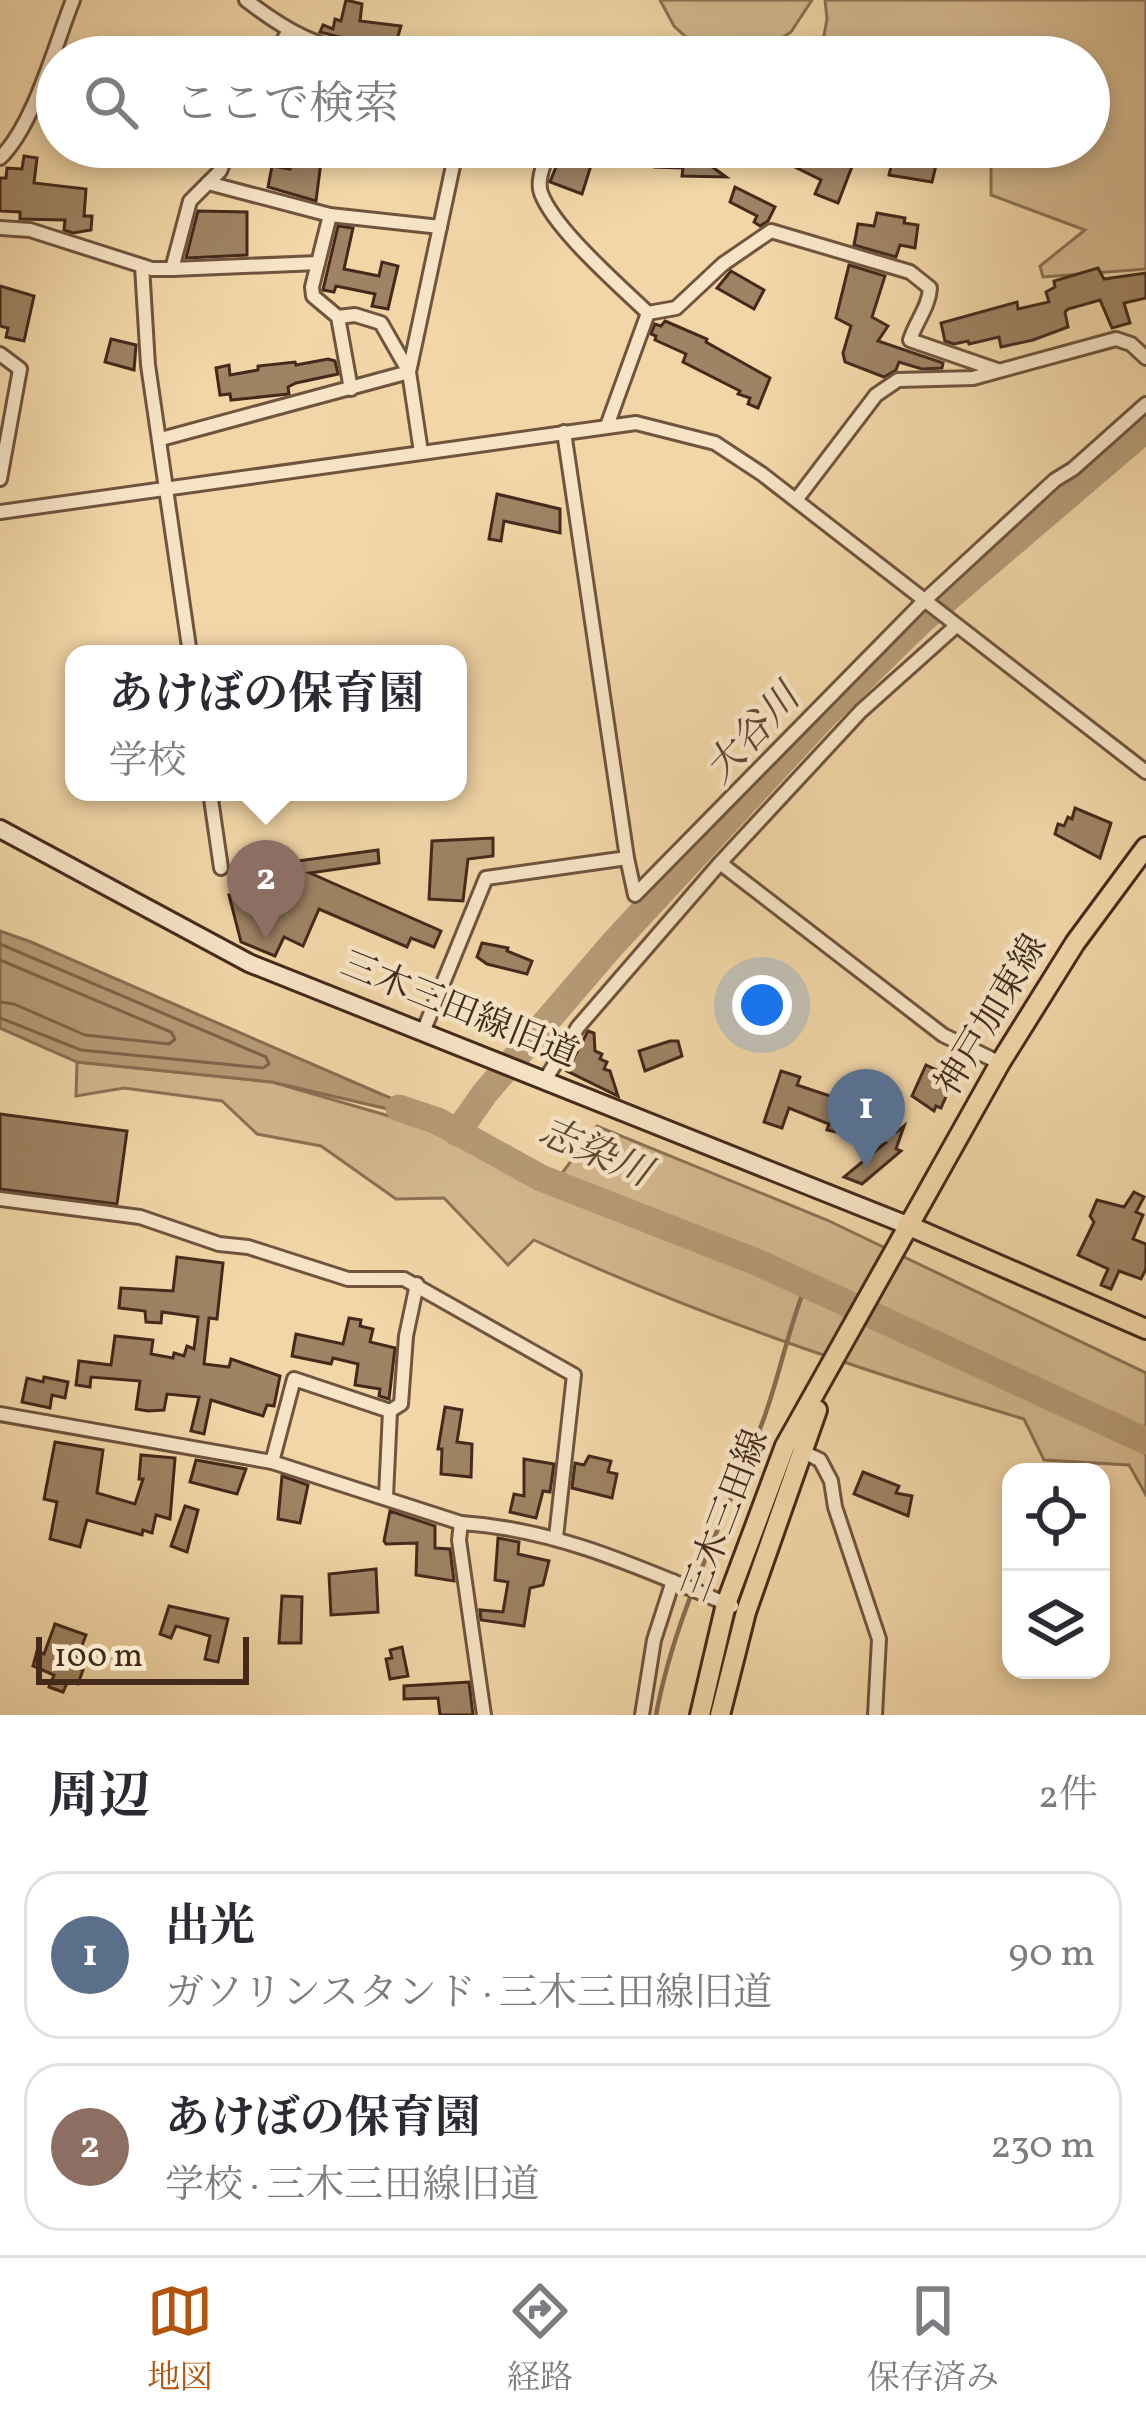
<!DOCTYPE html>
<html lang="ja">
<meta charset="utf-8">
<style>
:root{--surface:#fff;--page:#f2f2f3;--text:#2b2b33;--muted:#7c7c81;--line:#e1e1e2;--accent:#b45309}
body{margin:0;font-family:Vollkorn,"Noto Serif JP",serif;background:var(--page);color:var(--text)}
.controls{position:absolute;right:36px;bottom:36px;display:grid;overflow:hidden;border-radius:24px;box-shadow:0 6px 18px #0003}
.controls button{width:108px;height:108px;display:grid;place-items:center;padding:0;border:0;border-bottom:3px solid var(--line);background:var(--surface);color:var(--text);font:60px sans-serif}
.scale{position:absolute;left:36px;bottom:30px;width:213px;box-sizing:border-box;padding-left:12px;border:6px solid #45291b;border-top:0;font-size:33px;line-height:42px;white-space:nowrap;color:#45291b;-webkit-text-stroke:9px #f7e4c6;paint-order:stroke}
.you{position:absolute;left:762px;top:1005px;width:42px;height:42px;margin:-30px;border:9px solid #fff;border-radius:50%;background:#1a73e8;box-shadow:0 0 0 18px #1a73e833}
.badge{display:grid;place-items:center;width:78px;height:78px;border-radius:50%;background:var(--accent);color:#fff;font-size:39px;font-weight:700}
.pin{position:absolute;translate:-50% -99px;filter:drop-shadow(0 3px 6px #0008)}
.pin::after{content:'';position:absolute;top:63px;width:42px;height:36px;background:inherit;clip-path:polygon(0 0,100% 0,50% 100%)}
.popup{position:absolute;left:65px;top:645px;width:402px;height:156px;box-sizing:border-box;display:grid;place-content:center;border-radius:24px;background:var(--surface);filter:drop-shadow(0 3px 9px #0005);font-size:39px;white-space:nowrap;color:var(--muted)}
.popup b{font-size:45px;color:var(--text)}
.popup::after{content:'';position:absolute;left:50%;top:100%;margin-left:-24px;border:24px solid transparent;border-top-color:var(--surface)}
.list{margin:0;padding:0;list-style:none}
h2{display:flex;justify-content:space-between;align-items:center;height:156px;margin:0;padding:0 48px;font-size:51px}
h2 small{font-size:39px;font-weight:400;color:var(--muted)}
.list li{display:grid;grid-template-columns:78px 1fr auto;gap:36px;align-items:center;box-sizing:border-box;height:168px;margin:0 24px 24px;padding:0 24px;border:3px solid var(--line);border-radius:36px}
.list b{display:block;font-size:45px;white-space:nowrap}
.list p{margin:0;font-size:39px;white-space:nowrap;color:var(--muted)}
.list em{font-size:39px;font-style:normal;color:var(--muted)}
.icon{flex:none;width:66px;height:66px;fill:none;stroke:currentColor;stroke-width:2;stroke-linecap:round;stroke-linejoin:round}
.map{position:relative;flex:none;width:1146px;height:1715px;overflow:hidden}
.search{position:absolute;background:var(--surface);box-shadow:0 6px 18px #0003;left:36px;right:36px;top:36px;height:132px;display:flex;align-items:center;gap:30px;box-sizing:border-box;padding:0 42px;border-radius:66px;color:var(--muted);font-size:45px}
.sheet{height:540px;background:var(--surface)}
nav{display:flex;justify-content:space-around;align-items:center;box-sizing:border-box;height:168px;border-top:3px solid var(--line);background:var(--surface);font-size:33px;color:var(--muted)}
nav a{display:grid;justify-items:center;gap:6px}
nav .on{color:var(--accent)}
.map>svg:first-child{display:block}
.green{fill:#d5b98f;stroke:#8d7155;stroke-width:3}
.water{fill:#b79b77;stroke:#896d52;stroke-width:3}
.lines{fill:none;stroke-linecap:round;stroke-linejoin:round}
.shore{stroke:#7e6249;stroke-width:3}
.stream{stroke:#896d52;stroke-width:4.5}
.river{stroke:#b79b77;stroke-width:27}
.building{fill:#9f8364;stroke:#45291b;stroke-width:3}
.street-casing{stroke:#70543e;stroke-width:18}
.secondary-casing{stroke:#45291b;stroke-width:22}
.primary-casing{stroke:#45291b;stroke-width:24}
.street{stroke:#f7e4c6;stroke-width:12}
.secondary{stroke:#f7e4c6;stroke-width:16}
.primary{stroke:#f2d6a7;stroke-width:18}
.labels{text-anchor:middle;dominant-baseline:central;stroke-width:9;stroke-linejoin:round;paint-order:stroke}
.street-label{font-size:36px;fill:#45291b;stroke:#f7e4c6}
.water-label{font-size:39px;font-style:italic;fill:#624632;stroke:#f7e4c6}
</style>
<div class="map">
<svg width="1146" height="1715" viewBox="0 0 1146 1715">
<rect width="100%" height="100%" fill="#f2d6a7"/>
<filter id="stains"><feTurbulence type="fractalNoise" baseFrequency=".00167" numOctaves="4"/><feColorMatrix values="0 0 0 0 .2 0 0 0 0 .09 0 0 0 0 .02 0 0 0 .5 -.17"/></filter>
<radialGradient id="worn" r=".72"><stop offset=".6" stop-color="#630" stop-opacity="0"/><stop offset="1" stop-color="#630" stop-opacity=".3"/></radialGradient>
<!-- green -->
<g class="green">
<path d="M 660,0 L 812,0 L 791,32 L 773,43 L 773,57 L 708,57 L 674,26 Z"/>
<path d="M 825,0 L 1146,0 L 1146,269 L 1043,277 L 1040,266 L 1085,230 L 991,195 L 991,147 L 1089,147 L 1089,57 L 820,57 L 827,19 Z"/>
<path d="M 77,1062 L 272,1082 L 413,1123 L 551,1188 L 597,1126 L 827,1220 L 1146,1373 L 1146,1495 L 1129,1465 L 1044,1460 L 1024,1419 C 857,1369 693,1314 534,1240 L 508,1265 L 444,1198 L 396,1199 L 321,1146 L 257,1134 L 222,1101 L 124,1088 L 76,1096 Z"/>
</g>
<!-- water -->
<path class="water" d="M 0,931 L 31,942 L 448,1123 L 272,1082 L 77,1062 L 0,1028 Z"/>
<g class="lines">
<!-- shore -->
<g class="shore">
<path d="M 0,944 L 266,1057 L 269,1064 L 263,1068 L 81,1050 L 0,1018"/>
<path d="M 0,960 L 171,1032 L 175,1039 L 169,1044 L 85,1035 L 14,1004 L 0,1002"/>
</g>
<!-- stream -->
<path class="stream" d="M 656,1715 C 675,1613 723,1523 761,1426 C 779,1380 787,1331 806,1285"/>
<!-- river -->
<g class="river">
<path d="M 399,1108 L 438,1121 L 541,1178 L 759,1263 L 1146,1441"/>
<path d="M 457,1133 L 485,1093 L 612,945 L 824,716 L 920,622 L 1146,429"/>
</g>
</g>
<!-- building -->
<g class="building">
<path d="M 346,0 L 362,4 L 360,21 L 401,26 L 395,46 L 377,47 L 320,32 L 323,25 L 333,29 L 335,19 L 341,21 Z"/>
<path d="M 564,147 L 594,156 L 582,194 L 550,182 Z"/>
<path d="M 656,147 L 688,147 L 688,152 L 700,152 L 700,158 L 726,177 L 682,176 L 683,168 L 655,167 Z"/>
<path d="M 799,147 L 824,147 L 834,152 L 835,148 L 856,156 L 838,203 L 815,194 L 821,180 L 791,165 Z"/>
<path d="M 894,154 L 937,161 L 932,182 L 889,175 Z"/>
<path d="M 24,156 L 37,158 L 34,183 L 86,189 L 84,216 L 92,216 L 91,230 L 73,233 L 64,230 L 65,220 L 20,219 L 20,212 L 0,211 L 0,178 L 6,178 L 7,168 L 22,169 Z"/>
<path d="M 293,156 L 321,162 L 316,201 L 268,187 L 272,166 L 290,169 Z"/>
<path d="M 735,187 L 775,207 L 768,221 L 760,226 L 754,222 L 757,216 L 730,202 Z"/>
<path d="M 198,211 L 247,212 L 247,255 L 186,258 Z"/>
<path d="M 877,213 L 905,218 L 904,223 L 918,225 L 915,248 L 900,245 L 896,257 L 854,245 L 858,224 L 874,226 Z"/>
<path d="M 338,226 L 353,228 L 344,269 L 379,276 L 382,262 L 398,266 L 388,309 L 372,306 L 375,294 L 336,286 L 334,292 L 323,290 Z"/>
<path d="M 849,265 L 885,276 L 872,317 L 888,326 L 878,341 L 943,363 L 942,368 L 922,369 L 899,362 L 896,370 L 884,377 L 845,362 L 843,353 L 851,326 L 836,318 Z"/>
<path d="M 1098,268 L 1104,279 L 1146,273 L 1146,298 L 1124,303 L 1130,323 L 1112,328 L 1100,300 L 1068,309 L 1065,312 L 1068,327 L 1033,340 L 1001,347 L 999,337 L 969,344 L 968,341 L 954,344 L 945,341 L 941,323 L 1017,302 L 1018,309 L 1049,302 L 1046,292 L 1055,287 L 1054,281 Z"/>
<path d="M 731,271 L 764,290 L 754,309 L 717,288 Z"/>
<path d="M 0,286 L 34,296 L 24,341 L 6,337 L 8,328 L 0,326 Z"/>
<path d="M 665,321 L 707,339 L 706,342 L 770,378 L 758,408 L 748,404 L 750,398 L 738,394 L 740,391 L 683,362 L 686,354 L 655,340 L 656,336 L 651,334 L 655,324 L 661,326 Z"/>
<path d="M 111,339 L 136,345 L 134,370 L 105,362 Z"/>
<path d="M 328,359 L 335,361 L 338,374 L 296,383 L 288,387 L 289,394 L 231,400 L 230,394 L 220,395 L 216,368 L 229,365 L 230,375 L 258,370 L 258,366 L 295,362 L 296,365 Z"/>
<path d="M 497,494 L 560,509 L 560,533 L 504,521 L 501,541 L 489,539 Z"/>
<path d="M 1075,808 L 1111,823 L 1100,858 L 1055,834 L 1058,824 L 1064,826 L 1068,817 L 1072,819 Z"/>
<path d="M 493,838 L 493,856 L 468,859 L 463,901 L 429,899 L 432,841 Z"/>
<path d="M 378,850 L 379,863 L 310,873 L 441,931 L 434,947 L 411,938 L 407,947 L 319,909 L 303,946 L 284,937 L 275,956 L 241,942 L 229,895 L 236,894 L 232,870 Z"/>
<path d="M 482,943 L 508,948 L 507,951 L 532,961 L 527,974 L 487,964 L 477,957 Z"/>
<path d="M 588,1031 L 594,1033 L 595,1051 L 602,1054 L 600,1059 L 607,1062 L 604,1069 L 610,1071 L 618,1096 L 567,1071 Z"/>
<path d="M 670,1041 L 678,1041 L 682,1056 L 645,1071 L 639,1051 Z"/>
<path d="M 926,1065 L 954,1078 L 941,1108 L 936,1106 L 934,1111 L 912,1096 Z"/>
<path d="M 781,1071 L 800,1077 L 797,1085 L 836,1098 L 835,1101 L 862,1110 L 897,1132 L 904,1126 L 896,1149 L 901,1151 L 862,1184 L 844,1177 L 885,1143 L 827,1130 L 829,1124 L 789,1108 L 782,1128 L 764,1122 Z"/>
<path d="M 0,1114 L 127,1131 L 117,1204 L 0,1189 Z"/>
<path d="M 1134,1192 L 1144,1197 L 1136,1212 L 1143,1215 L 1133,1239 L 1146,1244 L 1146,1269 L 1141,1279 L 1119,1271 L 1111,1289 L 1101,1285 L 1108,1269 L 1078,1255 L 1094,1222 L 1090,1216 L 1097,1200 L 1124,1207 Z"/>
<path d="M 177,1257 L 223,1263 L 217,1319 L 209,1318 L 204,1364 L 229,1367 L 231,1359 L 280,1376 L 274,1406 L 267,1405 L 263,1416 L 211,1400 L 204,1434 L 191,1431 L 199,1397 L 167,1394 L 164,1410 L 148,1411 L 136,1409 L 140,1381 L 91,1377 L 90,1387 L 76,1385 L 79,1361 L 111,1365 L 115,1336 L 153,1340 L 151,1354 L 173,1358 L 174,1353 L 184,1356 L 187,1346 L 194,1349 L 198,1317 L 162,1312 L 161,1323 L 146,1322 L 145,1311 L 119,1308 L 121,1288 L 173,1291 Z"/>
<path d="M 349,1318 L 361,1320 L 360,1326 L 373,1329 L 370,1342 L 395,1348 L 389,1399 L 379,1396 L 380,1389 L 355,1385 L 358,1364 L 333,1358 L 331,1364 L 292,1356 L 296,1334 L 343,1344 Z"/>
<path d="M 44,1377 L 68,1382 L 65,1398 L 52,1395 L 50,1408 L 22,1402 L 27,1378 L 43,1382 Z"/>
<path d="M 445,1407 L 462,1410 L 457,1442 L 472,1444 L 471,1477 L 441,1474 L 442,1449 L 438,1449 Z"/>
<path d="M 55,1442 L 103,1450 L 97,1493 L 135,1504 L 143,1479 L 139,1479 L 141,1455 L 175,1458 L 170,1519 L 156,1515 L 152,1533 L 143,1530 L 142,1535 L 87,1520 L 80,1547 L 50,1539 L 57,1502 L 44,1499 Z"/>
<path d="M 589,1456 L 611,1461 L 608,1472 L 617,1474 L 612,1498 L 572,1488 L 575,1463 L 584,1465 Z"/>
<path d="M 524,1459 L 554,1464 L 550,1492 L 543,1491 L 536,1518 L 510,1512 L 514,1494 L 524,1496 Z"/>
<path d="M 196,1460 L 246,1469 L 237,1494 L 190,1482 Z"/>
<path d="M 863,1472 L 899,1486 L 896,1493 L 912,1496 L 908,1516 L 854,1494 Z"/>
<path d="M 282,1476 L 308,1485 L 300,1523 L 278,1519 Z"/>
<path d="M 185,1506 L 198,1510 L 187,1552 L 171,1546 Z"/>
<path d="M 390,1511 L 435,1526 L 435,1548 L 450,1549 L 454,1581 L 416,1575 L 417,1543 L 386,1544 L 384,1541 Z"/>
<path d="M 498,1538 L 519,1542 L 518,1554 L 549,1561 L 543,1585 L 530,1588 L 524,1626 L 481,1620 L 480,1610 L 503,1612 L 508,1582 L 495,1580 Z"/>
<path d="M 376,1569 L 378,1612 L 331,1615 L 329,1574 Z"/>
<path d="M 282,1596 L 302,1597 L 301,1643 L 279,1643 Z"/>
<path d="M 169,1606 L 228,1619 L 218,1662 L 205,1659 L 210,1636 L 176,1626 L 171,1638 L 160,1634 Z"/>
<path d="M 55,1624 L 86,1635 L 74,1667 L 83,1670 L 78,1684 L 68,1681 L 63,1692 L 49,1687 L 54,1675 L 33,1666 L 37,1651 L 44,1654 Z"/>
<path d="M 402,1647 L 408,1676 L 390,1679 L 386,1659 L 392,1658 L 390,1650 Z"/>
<path d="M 469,1682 L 473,1715 L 440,1715 L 438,1698 L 404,1699 L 404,1686 Z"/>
</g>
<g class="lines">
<!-- street casing -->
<g class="street-casing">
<g id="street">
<path d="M 246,0 C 290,34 317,47 373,57"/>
<path d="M 274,57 L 288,32"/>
<path d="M 550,147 C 546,160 536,179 541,193 C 554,229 620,286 648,313"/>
<path d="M 0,158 C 34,125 55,45 73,0"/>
<path d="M 208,183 L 330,215 L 440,227"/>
<path d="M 330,215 L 312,287 L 313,296 L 338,317 L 351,389"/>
<path d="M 0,228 L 30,230 L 152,269 L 172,269 L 190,201 L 220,171 L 230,147"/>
<path d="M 142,266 L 148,365 L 190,654"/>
<path d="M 172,269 L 318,263"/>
<path d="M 648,313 L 676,308 L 723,264 L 771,231 L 910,272 L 930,288 C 929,307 916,321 910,340 L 997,370"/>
<path d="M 0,354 L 20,369 L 0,479"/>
<path d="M 607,426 L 648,313"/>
<path d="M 161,439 L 409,372 L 381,323 L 355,315 L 338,317"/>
<path d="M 421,452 L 409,372 L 457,147"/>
<path d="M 796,500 L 876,395 L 898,380 L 973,378 L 1116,339 L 1131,344 L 1146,358"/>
<path d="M 0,512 L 636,423 L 715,443 L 762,474 L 1146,772"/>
<path d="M 956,626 L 861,711 L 720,863 L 943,1035 L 1000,1063"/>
<path d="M 210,792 L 221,868"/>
<path d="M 627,858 L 635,895 L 925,600 L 1055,480 L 1073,469 L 1146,404"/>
<path d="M 423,1032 L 486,878 L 627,858 L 564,432"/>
<path d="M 545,1080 L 578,1027 L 720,863"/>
<path d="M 0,1199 L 140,1217 L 219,1244 L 248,1247 L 348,1279 L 404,1279 L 574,1375 L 556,1537"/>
<path d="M 0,1414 L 272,1462 L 461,1523 C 558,1529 643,1569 732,1606"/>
<path d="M 801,1451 L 820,1460 L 831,1481 L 835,1507 L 879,1639 L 875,1715"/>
<path d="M 272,1462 L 294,1379 L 390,1411"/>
<path d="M 386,1496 L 390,1411 L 401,1404 L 406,1336 L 417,1284"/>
<path d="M 461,1523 L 459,1540 L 484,1715"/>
<path d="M 642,1715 L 654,1640 L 673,1581"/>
</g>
</g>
<!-- secondary casing -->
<g class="secondary-casing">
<path id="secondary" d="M 0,829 L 249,963 L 907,1225"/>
</g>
<!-- primary casing -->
<g class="primary-casing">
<g id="primary">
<path d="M 907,1225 L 1146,1329"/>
<path d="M 700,1715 L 726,1604 L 785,1446 L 1000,1063 L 1075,943 L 1146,847"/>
<path d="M 720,1715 L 746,1612 L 817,1410"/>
</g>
</g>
<!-- street -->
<use href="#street" class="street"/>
<!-- secondary -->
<use href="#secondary" class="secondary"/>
<!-- primary -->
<use href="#primary" class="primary"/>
</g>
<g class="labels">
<!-- street labels -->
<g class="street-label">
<text transform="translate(459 1011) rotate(22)">三木三田線旧道</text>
<text transform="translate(993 1016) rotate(-59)">神戸加東線</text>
<text transform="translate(727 1516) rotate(-69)">三木三田線</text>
</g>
<!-- water labels -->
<g class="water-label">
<text transform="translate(754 735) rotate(-47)">大谷川</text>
<text transform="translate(594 1154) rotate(23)">志染川</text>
</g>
</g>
<rect width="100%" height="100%" filter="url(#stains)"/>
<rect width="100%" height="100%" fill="url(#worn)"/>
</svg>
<div class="controls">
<button><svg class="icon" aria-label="locate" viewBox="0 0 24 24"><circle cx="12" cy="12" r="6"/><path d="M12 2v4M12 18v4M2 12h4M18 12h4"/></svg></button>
<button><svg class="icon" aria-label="layers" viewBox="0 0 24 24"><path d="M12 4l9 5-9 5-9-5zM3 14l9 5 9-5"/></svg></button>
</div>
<div class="scale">100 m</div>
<div class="you"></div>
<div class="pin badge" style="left:866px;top:1168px;background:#5c6f8a">1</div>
<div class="pin badge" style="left:266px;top:939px;background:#8d6e63">2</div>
<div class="popup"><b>あけぼの保育園</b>学校</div>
<div class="search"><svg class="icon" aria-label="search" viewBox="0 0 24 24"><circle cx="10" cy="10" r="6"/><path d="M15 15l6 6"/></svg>ここで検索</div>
</div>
<section class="sheet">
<h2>周辺<small>2件</small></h2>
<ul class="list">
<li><span class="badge" style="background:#5c6f8a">1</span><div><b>出光</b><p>ガソリンスタンド · 三木三田線旧道</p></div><em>90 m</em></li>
<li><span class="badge" style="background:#8d6e63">2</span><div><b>あけぼの保育園</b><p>学校 · 三木三田線旧道</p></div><em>230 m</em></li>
</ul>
</section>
<nav>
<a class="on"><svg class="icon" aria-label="map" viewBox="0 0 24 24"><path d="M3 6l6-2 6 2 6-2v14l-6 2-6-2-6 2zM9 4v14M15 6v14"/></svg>地図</a>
<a><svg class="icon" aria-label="directions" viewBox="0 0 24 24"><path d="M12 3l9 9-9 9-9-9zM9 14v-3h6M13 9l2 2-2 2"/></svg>経路</a>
<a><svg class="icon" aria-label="saved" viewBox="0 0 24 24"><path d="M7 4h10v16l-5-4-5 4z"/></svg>保存済み</a>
</nav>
